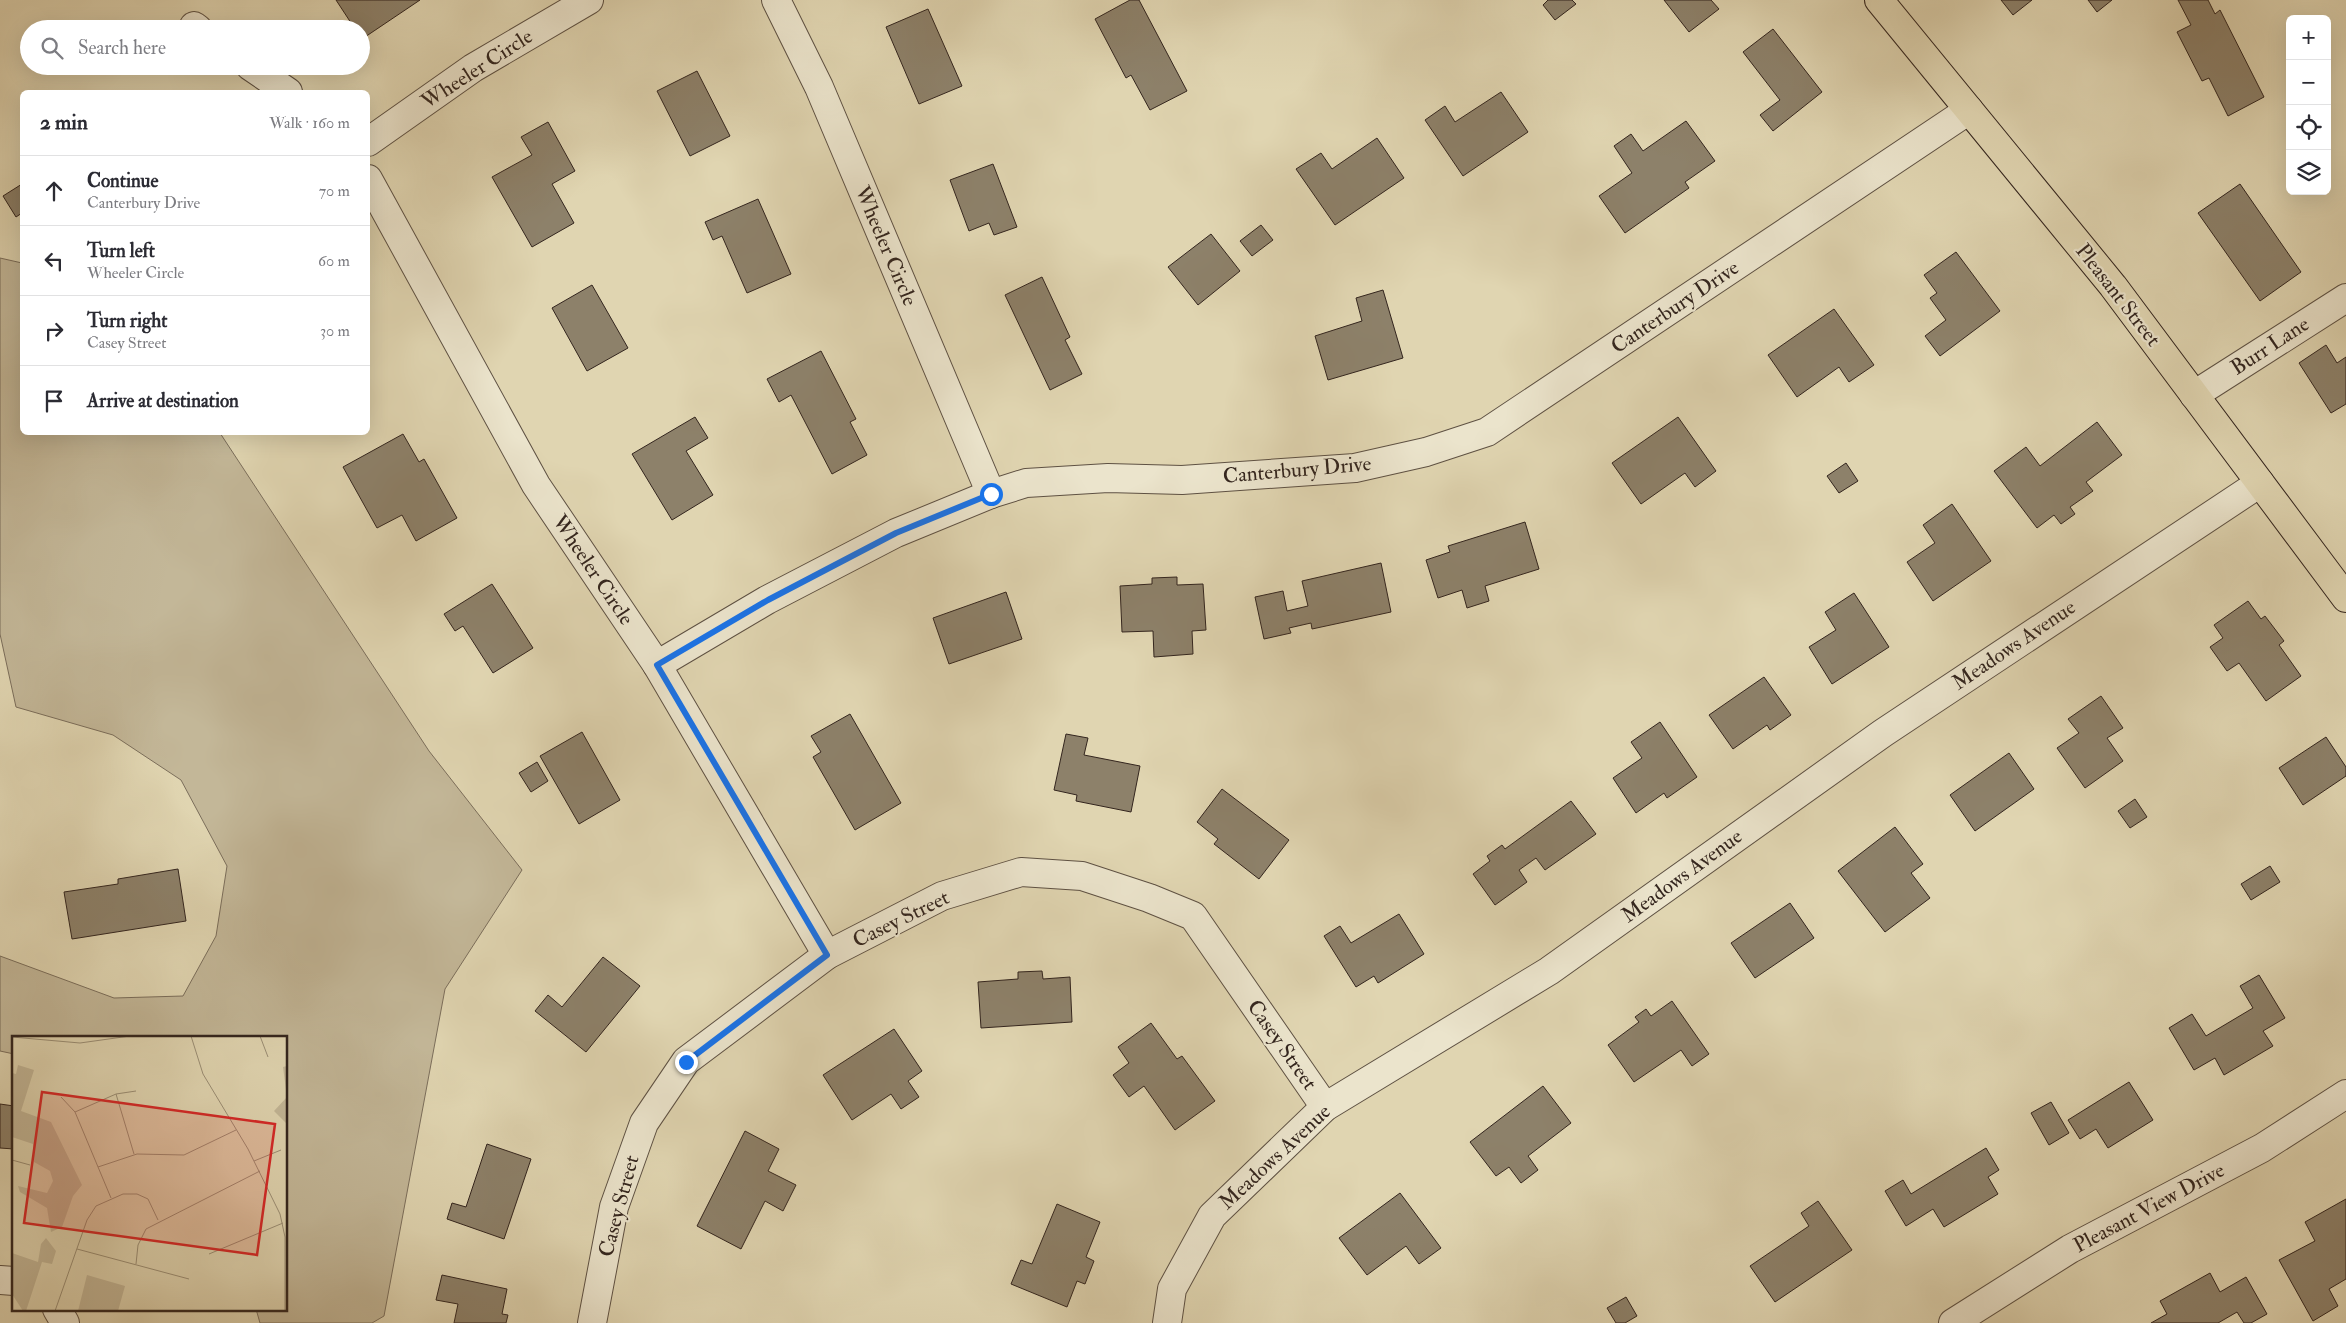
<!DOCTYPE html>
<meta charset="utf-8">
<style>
:root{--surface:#fff;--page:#f7f7f7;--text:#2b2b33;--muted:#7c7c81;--line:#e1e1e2}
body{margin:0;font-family:"IM FELL Double Pica",serif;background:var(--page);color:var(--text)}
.controls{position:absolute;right:15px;top:15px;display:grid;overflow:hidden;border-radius:8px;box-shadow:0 5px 20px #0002}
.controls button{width:45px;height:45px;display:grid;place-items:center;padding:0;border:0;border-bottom:1px solid var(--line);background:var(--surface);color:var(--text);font:25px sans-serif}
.stop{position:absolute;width:15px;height:15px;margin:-11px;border:4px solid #1a73e8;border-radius:50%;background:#fff}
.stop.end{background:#1a73e8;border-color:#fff;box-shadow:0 1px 5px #0008}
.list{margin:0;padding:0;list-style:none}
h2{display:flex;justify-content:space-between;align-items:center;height:65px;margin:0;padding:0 20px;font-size:21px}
h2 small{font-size:16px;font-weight:400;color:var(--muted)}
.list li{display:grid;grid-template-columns:32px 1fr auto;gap:15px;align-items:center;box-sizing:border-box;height:70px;padding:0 20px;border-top:1px solid var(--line)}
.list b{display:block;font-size:19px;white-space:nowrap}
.list p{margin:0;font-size:16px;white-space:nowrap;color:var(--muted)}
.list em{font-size:16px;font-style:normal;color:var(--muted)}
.icon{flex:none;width:28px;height:28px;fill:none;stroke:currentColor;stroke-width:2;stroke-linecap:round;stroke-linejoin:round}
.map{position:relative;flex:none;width:2346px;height:1323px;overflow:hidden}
.search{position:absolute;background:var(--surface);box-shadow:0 5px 20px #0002;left:20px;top:20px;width:350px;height:55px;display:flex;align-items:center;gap:12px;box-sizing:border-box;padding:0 18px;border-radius:28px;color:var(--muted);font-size:19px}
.panel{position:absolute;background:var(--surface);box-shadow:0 5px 20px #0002;left:20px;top:90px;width:350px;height:345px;border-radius:8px}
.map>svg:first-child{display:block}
.green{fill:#c3b798;stroke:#7b6e5b}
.building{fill:#8d816a;stroke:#33251e}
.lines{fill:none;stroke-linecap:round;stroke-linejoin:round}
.minor-casing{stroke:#5e5143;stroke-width:30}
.major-casing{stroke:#33251e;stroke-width:30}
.minor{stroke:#ebe4cc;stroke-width:28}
.major{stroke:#e0d5b1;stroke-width:28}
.route{stroke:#1a73e8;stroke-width:6}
.labels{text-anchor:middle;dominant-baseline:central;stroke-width:4.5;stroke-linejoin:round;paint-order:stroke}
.street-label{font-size:21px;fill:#33251e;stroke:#ebe4cc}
.inset-road{fill:none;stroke:#9b8f76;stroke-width:1}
.view{fill:#d62828;fill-opacity:0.15;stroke:#d62828;stroke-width:2.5}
.inset-edge{fill:none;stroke:#33251e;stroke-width:2.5}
</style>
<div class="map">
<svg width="2346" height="1323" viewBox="0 0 2346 1323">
<rect width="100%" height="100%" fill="#e0d5b1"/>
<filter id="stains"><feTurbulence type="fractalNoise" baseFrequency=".004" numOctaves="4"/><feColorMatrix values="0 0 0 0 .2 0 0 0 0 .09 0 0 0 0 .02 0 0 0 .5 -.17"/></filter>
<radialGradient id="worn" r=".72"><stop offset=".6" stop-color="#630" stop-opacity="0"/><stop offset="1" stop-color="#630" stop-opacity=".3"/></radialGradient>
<!-- green -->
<path class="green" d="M 0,258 L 22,263 L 22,432 L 220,433 L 429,751 L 522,870 L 445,989 L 384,1316 L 372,1323 L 260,1323 L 256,1309 L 286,1309 L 286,1037 L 14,1037 L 14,1054 L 0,1051 L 0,956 L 114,998 L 183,996 L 216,936 L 227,866 L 181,780 L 113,735 L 16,707 L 0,634 Z"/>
<!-- building -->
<g class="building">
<path d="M 336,0 L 420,0 L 362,39 L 361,29 L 355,29 Z"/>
<path d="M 1130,0 L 1139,0 L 1187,91 L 1150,110 L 1131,75 L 1126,78 L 1095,19 Z"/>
<path d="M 1548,0 L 1572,0 L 1576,4 L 1555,20 L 1543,5 Z"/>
<path d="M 1664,0 L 1711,0 L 1719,9 L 1689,32 Z"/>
<path d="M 2001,0 L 2032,0 L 2013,15 Z"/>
<path d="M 2088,0 L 2112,0 L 2097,12 Z"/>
<path d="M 2178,0 L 2208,0 L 2215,14 L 2220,10 L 2264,97 L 2228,116 L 2209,78 L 2202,81 L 2177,32 L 2191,25 Z"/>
<path d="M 928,9 L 962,86 L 919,104 L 886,27 Z"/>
<path d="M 1773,29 L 1822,92 L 1773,131 L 1760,115 L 1780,100 L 1743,52 Z"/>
<path d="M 697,71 L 730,136 L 690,156 L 657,91 Z"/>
<path d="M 1501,92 L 1528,132 L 1463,176 L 1425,120 L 1445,106 L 1455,122 Z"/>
<path d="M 1686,121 L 1715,161 L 1685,182 L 1689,188 L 1625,233 L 1599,196 L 1632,173 L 1614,146 L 1631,134 L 1643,151 Z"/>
<path d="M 548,122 L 575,171 L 552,184 L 574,223 L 532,247 L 492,177 L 532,155 L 521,137 Z"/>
<path d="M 1377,138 L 1404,178 L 1335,225 L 1296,169 L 1321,153 L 1332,169 Z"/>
<path d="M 993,164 L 1017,227 L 994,235 L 989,223 L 969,231 L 950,180 Z"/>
<path d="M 22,184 L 22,213 L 16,217 L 3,196 Z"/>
<path d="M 2240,184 L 2301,272 L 2260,301 L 2198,213 Z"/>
<path d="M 758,199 L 791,274 L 747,293 L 722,236 L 713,240 L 705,222 Z"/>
<path d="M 1261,225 L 1273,240 L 1252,256 L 1240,241 Z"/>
<path d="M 1211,234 L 1240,271 L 1198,305 L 1168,267 Z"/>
<path d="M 1956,252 L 2000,311 L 1940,356 L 1925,336 L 1946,320 L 1930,298 L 1937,293 L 1924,275 Z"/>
<path d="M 1042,277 L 1070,337 L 1065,340 L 1082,374 L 1050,390 L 1005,295 Z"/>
<path d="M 592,285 L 628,348 L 587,371 L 552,308 Z"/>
<path d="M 1383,290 L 1403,358 L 1328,380 L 1315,336 L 1362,321 L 1356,298 Z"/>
<path d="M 1834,309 L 1874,365 L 1849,382 L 1839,367 L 1797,397 L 1768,355 Z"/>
<path d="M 2326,345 L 2337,363 L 2346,357 L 2346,404 L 2331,413 L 2299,363 Z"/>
<path d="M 821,351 L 856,419 L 850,422 L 867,455 L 832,474 L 791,395 L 779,402 L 767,379 Z"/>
<path d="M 695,417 L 708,438 L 686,451 L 713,495 L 672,520 L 632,454 Z"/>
<path d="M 1678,417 L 1716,471 L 1695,487 L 1685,473 L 1641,504 L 1612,463 Z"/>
<path d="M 2097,422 L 2122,455 L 2086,482 L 2093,491 L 2070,507 L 2075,514 L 2061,524 L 2054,515 L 2037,528 L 1994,471 L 2026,447 L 2040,466 Z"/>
<path d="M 403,434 L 419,462 L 424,459 L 457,518 L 416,541 L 402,515 L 377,528 L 343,467 Z"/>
<path d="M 1846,463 L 1858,481 L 1839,493 L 1827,476 Z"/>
<path d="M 1952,504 L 1991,561 L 1933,601 L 1907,562 L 1935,543 L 1923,525 Z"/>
<path d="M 1525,522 L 1539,569 L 1485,586 L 1489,601 L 1467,608 L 1462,590 L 1438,598 L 1426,560 L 1450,552 L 1448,546 Z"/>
<path d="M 1381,563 L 1391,612 L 1312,629 L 1311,623 L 1289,628 L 1291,633 L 1264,639 L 1255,597 L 1283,591 L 1287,611 L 1308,606 L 1302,581 Z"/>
<path d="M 1177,577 L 1177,585 L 1203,584 L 1206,630 L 1192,631 L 1193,654 L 1154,657 L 1153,631 L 1122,632 L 1120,586 L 1152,584 L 1152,578 Z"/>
<path d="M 492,584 L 533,648 L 493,673 L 463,626 L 455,631 L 444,614 Z"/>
<path d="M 1006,592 L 1022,639 L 949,664 L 933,618 Z"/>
<path d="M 1854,593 L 1889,647 L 1832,684 L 1809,647 L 1836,630 L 1825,612 Z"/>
<path d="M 2248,601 L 2261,619 L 2265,616 L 2284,641 L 2279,645 L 2301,676 L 2266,701 L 2239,663 L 2227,671 L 2210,647 L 2223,638 L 2214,625 Z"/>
<path d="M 1764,677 L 1791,715 L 1770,730 L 1767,725 L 1733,749 L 1709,715 Z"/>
<path d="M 2101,696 L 2123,728 L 2107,738 L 2123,761 L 2085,788 L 2057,748 L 2079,733 L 2068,719 Z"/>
<path d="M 850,714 L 901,803 L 855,830 L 813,757 L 821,752 L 811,736 Z"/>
<path d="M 1660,722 L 1697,777 L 1667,798 L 1664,793 L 1636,813 L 1613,778 L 1642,758 L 1631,742 Z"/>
<path d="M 582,732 L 620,800 L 579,824 L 540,756 Z"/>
<path d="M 1066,734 L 1088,738 L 1084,755 L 1140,766 L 1131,812 L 1076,801 L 1077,795 L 1054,790 Z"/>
<path d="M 2326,737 L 2346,767 L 2346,776 L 2303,805 L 2279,768 Z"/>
<path d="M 2009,753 L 2034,789 L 1975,831 L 1950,795 Z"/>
<path d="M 537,762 L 548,781 L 531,792 L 519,773 Z"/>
<path d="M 1222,789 L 1289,840 L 1259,879 L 1214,844 L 1218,839 L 1197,822 Z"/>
<path d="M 2135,799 L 2147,817 L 2130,828 L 2118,811 Z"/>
<path d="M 1571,801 L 1596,834 L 1545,870 L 1536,858 L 1519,870 L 1527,882 L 1495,905 L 1473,874 L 1490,861 L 1487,856 L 1502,845 L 1505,849 Z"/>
<path d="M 1895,827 L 1923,864 L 1911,873 L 1930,898 L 1885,932 L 1838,871 Z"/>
<path d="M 2270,866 L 2280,882 L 2251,900 L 2241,884 Z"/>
<path d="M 178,869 L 186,921 L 72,939 L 64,892 L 118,884 L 118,879 Z"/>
<path d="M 1790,903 L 1814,938 L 1755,978 L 1731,943 Z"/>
<path d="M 1399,914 L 1424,954 L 1378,983 L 1374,976 L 1356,987 L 1324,936 L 1340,926 L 1351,943 Z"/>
<path d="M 603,957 L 640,986 L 586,1052 L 535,1011 L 548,995 L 562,1007 Z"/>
<path d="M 1042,971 L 1043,979 L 1070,977 L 1072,1022 L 981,1028 L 978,982 L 1018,979 L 1018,972 Z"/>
<path d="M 2259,975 L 2285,1018 L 2263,1031 L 2273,1046 L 2224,1075 L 2215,1058 L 2194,1070 L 2169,1028 L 2192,1014 L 2206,1036 L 2253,1008 L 2240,986 Z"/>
<path d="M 1672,1001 L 1709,1054 L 1692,1066 L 1681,1050 L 1634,1082 L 1608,1045 L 1639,1022 L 1635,1017 L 1646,1009 L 1651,1016 Z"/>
<path d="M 1151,1023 L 1177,1059 L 1182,1056 L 1215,1101 L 1175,1130 L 1144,1086 L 1129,1097 L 1113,1075 L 1129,1063 L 1118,1047 Z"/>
<path d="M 894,1029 L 922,1071 L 908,1081 L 919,1097 L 901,1109 L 891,1094 L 852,1120 L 823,1075 Z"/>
<path d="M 2129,1082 L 2153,1120 L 2108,1148 L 2096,1129 L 2080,1139 L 2068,1120 Z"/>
<path d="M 1543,1086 L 1571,1123 L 1528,1156 L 1538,1170 L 1521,1183 L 1509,1167 L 1496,1176 L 1470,1142 Z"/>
<path d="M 2051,1102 L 2069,1133 L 2049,1145 L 2031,1113 Z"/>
<path d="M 0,1104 L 14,1106 L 14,1149 L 0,1148 Z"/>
<path d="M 745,1131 L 779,1149 L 768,1171 L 796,1185 L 783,1211 L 765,1201 L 741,1249 L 697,1226 Z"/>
<path d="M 487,1144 L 531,1159 L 504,1239 L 447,1219 L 452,1203 L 466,1207 Z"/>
<path d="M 1986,1148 L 1999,1170 L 1988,1177 L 1998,1194 L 1944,1227 L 1933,1209 L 1906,1226 L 1885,1191 L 1903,1180 L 1911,1194 Z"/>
<path d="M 1400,1193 L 1441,1248 L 1419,1264 L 1406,1246 L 1367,1275 L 1339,1238 Z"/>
<path d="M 2346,1199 L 2346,1279 L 2329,1289 L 2338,1306 L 2313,1321 L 2279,1260 L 2315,1241 L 2305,1222 Z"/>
<path d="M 1818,1201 L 1852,1250 L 1775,1302 L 1750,1266 L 1809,1226 L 1801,1213 Z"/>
<path d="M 1057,1204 L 1100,1222 L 1086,1257 L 1094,1261 L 1085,1284 L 1077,1281 L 1067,1307 L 1011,1284 L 1021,1260 L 1032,1264 Z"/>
<path d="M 2210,1273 L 2220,1292 L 2246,1277 L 2267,1314 L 2251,1323 L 2244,1323 L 2237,1312 L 2218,1323 L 2151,1323 L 2167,1314 L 2160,1301 Z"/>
<path d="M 442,1275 L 507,1289 L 502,1314 L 508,1315 L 506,1323 L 454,1323 L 458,1304 L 436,1300 Z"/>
<path d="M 1626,1297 L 1637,1316 L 1625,1323 L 1616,1323 L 1607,1308 Z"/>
</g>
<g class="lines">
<!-- minor casing -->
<g class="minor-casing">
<g id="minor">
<path d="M 776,0 L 819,87 L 991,494"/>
<path d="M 194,26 L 198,29"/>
<path d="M 250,66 L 288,92"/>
<path d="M 368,142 L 473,68 L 589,0"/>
<path d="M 368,179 L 536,485 L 657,665 L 827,955"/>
<path d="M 2194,395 L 2346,298"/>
<path d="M 657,665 L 767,600 L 896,533 L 991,494 L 1026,483 L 1108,478 L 1182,480 L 1355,468 L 1426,452 L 1487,432 L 1969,110"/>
<path d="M 0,1280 L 14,1281"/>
<path d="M 57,1309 L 65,1323"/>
<path d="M 592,1323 L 614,1207 L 644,1123 L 686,1061 L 827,955 L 942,896 L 1021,872 L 1082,876 L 1149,898 L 1193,916 L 1325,1107"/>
<path d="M 1167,1323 L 1172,1289 L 1212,1216 L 1325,1107 L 1549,971 L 1883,733 L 2260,483"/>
<path d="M 1953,1323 L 2070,1249 L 2262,1148 L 2346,1094"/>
</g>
</g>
<!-- major casing -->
<g class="major-casing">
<path id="major" d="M 1879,0 L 2113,286 L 2346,598"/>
</g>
<!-- minor -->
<use href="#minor" class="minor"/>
<!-- major -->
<use href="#major" class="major"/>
</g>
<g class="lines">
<!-- route -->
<path class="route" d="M 686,1062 L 827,955 L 657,665 L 768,600 L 896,533 L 991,494"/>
</g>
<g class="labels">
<!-- street labels -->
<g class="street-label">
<text transform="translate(477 69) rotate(-33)">Wheeler Circle</text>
<text transform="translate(886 246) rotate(67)">Wheeler Circle</text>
<text transform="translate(2118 295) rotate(52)">Pleasant Street</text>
<text transform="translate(1675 307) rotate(-34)">Canterbury Drive</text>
<text transform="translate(2270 346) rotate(-33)">Burr Lane</text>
<text transform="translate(1297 470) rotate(-5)">Canterbury Drive</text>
<text transform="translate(593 570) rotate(56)">Wheeler Circle</text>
<text transform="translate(2014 645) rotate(-34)">Meadows Avenue</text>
<text transform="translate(1682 876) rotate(-36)">Meadows Avenue</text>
<text transform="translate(901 919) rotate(-26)">Casey Street</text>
<text transform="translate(1282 1045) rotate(55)">Casey Street</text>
<text transform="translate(1275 1157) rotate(-43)">Meadows Avenue</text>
<text transform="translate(619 1206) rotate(-75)">Casey Street</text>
<text transform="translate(2149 1208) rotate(-28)">Pleasant View Drive</text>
</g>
</g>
<!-- overview -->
<g transform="translate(12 1036)">
<rect width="275" height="275" fill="#e0d5b1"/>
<path d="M 6,29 L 22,34 L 9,75 L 39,86 L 70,149 L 61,160 L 50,191 L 39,196 L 35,172 L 8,156 L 6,150 L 35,157 L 41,145 L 38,135 L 22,126 L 21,108 L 0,101 L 0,37 L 4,38 ZM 275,30 L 275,88 L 262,75 L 275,61 L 271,31 ZM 34,202 L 44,215 L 40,228 L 30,226 L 14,275 L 11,275 L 0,258 L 0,217 L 26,226 L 29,208 ZM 75,239 L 113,250 L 106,275 L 66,275 Z" fill="#c3b798"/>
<path class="inset-road" d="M 179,0 L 191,38 L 236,113 L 268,178 L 273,201 L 273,275M 248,0 L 256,21M 0,1 L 68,7 L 118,0M 104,58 L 122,118M 49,61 L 63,76 L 99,162M 63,76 L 104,58 L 124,55M 0,124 L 18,129M 242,125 L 269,114M 86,131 L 125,118 L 172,119 L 224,94M 65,213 L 177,243M 197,218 L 271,187M 124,228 L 126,209 L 134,193 L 248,135M 43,275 L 75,184 L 84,170 L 111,158 L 125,158 L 136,163 L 146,184"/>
<path class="view" d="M 30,56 L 263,88 L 245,219 L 12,187 Z"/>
<rect width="275" height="275" class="inset-edge"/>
</g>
<rect width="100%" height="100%" filter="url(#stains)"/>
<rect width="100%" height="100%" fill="url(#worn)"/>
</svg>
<div class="controls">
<button>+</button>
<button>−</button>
<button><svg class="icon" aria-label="locate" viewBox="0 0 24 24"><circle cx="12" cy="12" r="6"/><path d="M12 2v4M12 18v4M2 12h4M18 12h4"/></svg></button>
<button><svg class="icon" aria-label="layers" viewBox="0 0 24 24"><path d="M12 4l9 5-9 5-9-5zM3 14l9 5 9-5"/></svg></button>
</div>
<div class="stop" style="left:991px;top:494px"></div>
<div class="stop end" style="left:686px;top:1062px"></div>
<div class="search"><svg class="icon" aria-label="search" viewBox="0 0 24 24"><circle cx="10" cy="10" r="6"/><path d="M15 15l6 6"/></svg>Search here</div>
<section class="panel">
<h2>2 min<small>Walk · 160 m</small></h2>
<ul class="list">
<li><svg class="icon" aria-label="ahead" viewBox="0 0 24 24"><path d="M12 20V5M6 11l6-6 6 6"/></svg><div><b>Continue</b><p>Canterbury Drive</p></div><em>70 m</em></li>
<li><svg class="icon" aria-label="left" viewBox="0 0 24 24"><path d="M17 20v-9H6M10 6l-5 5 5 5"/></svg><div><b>Turn left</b><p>Wheeler Circle</p></div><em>60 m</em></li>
<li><svg class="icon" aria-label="right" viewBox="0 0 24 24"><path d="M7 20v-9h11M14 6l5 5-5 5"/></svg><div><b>Turn right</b><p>Casey Street</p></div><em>30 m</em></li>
<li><svg class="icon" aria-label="arrive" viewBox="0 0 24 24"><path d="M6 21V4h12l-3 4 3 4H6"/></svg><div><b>Arrive at destination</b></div></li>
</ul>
</section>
</div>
